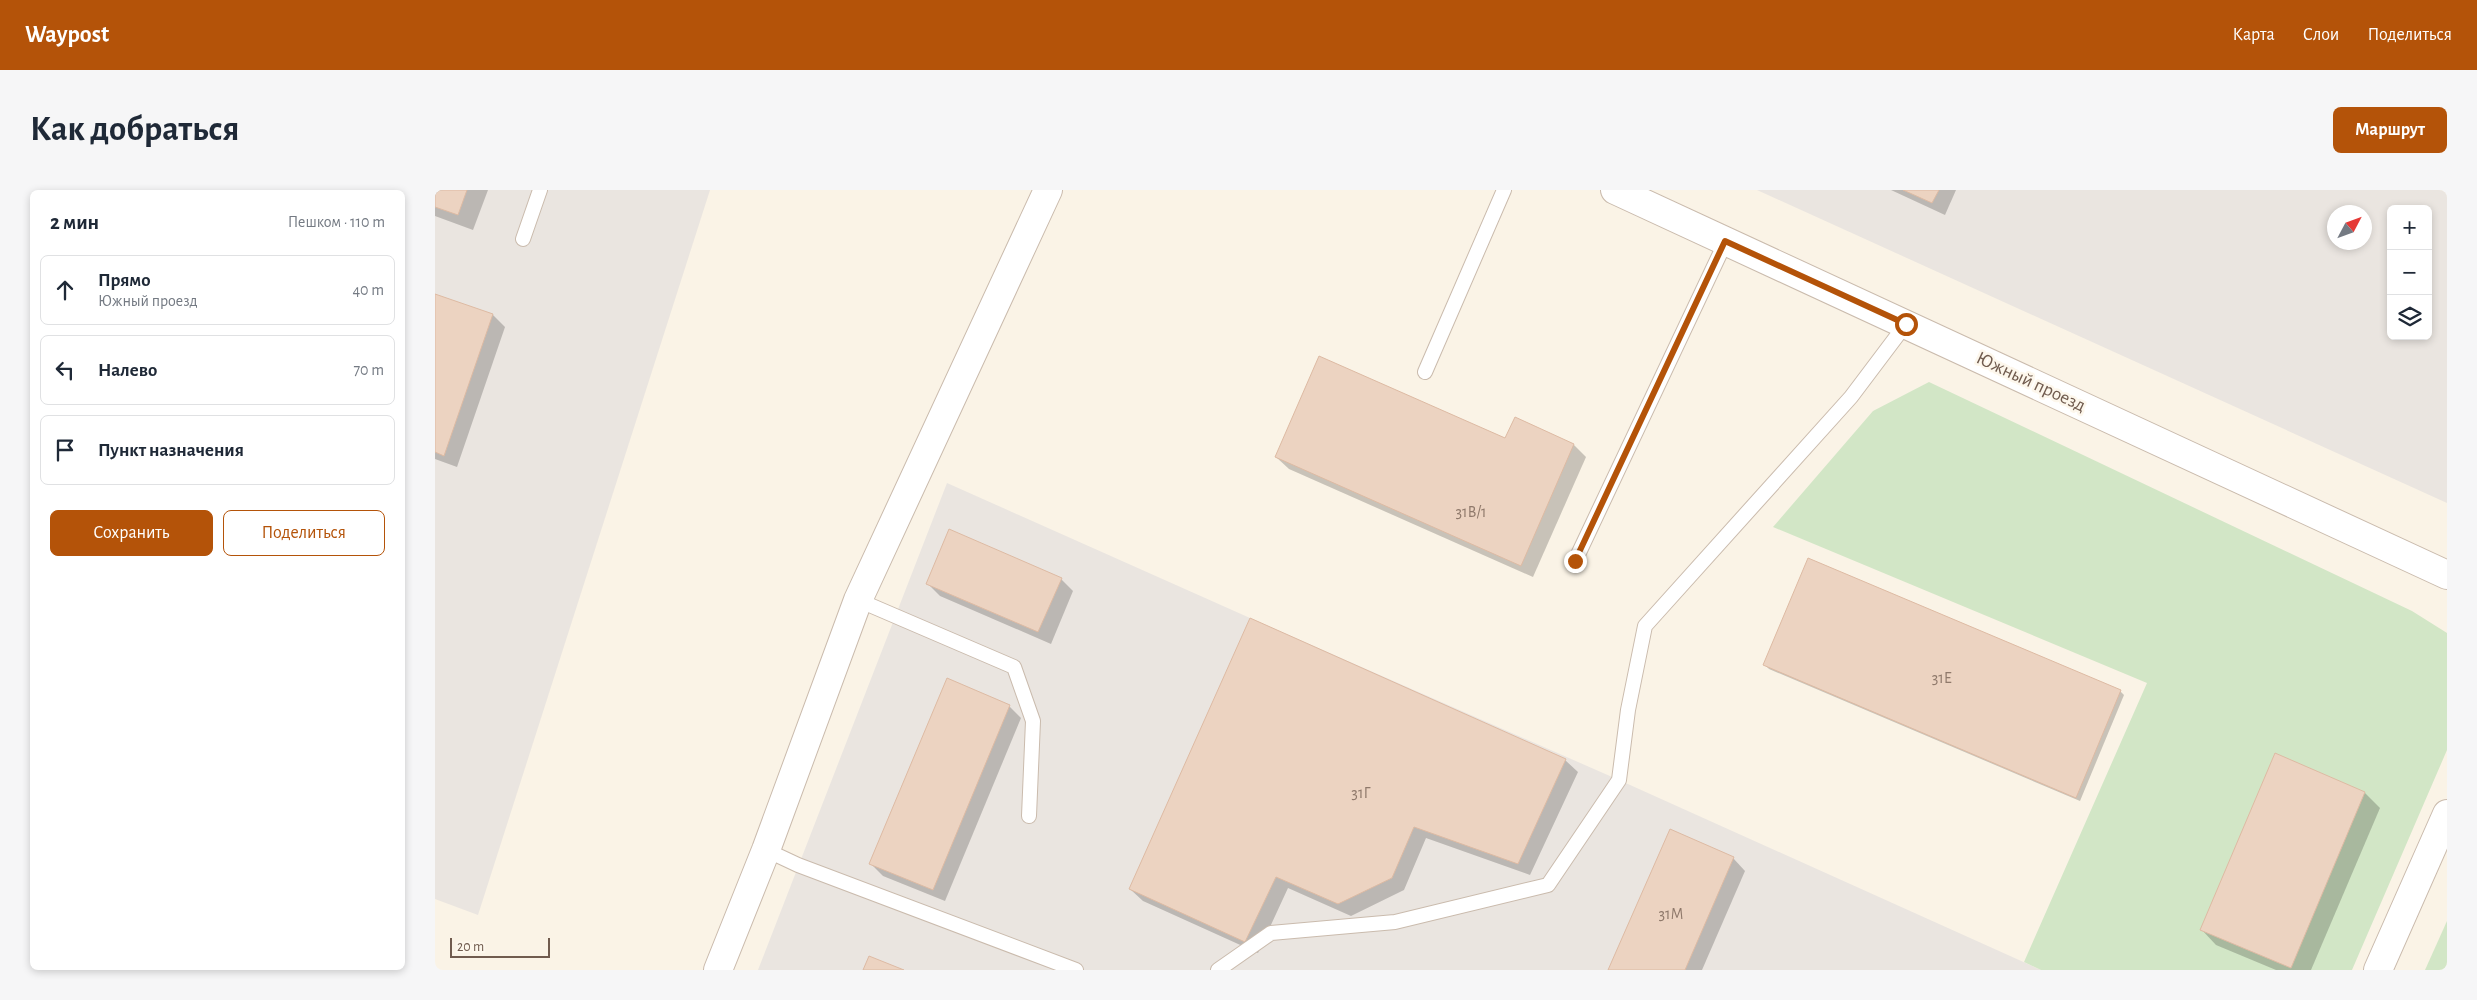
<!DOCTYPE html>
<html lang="ru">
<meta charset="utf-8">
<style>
:root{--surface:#fff;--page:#f6f6f7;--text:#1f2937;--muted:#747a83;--line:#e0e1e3;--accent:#b45309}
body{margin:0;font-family:"Alegreya Sans",sans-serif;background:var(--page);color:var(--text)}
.controls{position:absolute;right:15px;top:15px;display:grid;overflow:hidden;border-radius:8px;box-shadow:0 2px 8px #0003}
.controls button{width:45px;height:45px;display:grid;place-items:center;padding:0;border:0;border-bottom:1px solid var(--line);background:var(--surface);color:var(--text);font:25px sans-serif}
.compass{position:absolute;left:1892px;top:15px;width:45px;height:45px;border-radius:50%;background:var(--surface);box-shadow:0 2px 8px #0003;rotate:49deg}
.scale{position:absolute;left:15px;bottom:12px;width:100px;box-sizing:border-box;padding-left:5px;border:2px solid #705b4e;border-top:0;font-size:14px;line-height:18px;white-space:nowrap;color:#705b4e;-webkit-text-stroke:4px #fdf7ec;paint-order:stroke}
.stop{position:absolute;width:15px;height:15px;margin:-11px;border:4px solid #b45309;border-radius:50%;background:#fff}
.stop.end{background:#b45309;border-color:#fff;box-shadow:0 1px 5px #0008}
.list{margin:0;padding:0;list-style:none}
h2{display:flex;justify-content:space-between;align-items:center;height:65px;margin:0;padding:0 20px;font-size:21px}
h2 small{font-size:16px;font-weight:400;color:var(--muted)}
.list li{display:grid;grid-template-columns:32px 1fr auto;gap:15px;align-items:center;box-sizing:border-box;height:70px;margin:0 10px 10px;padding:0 10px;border:1px solid var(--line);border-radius:8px}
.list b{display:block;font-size:19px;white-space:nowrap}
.list p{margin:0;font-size:16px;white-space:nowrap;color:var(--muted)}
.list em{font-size:16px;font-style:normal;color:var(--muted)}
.actions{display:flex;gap:10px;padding:15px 20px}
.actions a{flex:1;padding:11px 0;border:1px solid var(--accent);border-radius:8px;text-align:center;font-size:18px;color:var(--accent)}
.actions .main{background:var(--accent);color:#fff}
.icon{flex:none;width:28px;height:28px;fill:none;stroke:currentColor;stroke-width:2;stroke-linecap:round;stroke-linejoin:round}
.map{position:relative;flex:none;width:2012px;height:780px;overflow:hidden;border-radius:8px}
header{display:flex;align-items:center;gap:30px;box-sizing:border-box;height:70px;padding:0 25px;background:var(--accent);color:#fff}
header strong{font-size:24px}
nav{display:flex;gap:28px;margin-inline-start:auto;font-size:18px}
.intro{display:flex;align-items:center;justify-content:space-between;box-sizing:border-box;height:120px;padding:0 30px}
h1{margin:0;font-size:35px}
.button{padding:12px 22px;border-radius:8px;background:var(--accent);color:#fff;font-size:18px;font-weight:700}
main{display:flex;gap:30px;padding:0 30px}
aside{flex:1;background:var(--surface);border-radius:8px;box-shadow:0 2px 8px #0003}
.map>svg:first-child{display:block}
.industrial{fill:#eae5e0;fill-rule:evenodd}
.green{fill:#d2e6c6}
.shadow{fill:#0003}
.building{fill:#ecd3c1;stroke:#ddbaa3}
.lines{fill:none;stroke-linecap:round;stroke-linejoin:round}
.service-casing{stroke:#cabbad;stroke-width:16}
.minor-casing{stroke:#cabbad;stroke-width:30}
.service{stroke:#fff;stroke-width:14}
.minor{stroke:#fff;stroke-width:28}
.route{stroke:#b45309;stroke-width:6}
.labels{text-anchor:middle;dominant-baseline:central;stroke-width:5;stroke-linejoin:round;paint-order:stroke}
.number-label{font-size:16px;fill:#8f796b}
.street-label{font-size:19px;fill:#705b4e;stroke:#fdf7ec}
</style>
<header>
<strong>Waypost</strong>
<nav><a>Карта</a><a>Слои</a><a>Поделиться</a></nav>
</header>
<div class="intro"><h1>Как добраться</h1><a class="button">Маршрут</a></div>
<main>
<aside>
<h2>2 мин<small>Пешком · 110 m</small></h2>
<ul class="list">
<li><svg class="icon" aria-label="ahead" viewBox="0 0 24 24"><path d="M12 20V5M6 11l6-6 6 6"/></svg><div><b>Прямо</b><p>Южный проезд</p></div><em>40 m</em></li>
<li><svg class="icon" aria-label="left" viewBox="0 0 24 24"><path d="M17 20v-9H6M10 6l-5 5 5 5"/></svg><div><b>Налево</b></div><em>70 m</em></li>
<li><svg class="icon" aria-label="arrive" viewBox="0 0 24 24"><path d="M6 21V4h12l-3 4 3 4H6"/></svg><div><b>Пункт назначения</b></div></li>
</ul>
<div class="actions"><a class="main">Сохранить</a><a>Поделиться</a></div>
</aside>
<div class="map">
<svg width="2012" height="780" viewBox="0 0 2012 780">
<rect width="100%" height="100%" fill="#faf3e6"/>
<!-- industrial -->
<g class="industrial">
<path d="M 0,0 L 275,0 L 43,725 L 0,709 Z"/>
<path d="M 1322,0 L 2012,0 L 2012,313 ZM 1956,19 L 1993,19 L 1993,146 L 1956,146 ZM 1900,22 L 1930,22 L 1930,52 L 1900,52 Z"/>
<path d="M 512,293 L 815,428 L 1184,590 L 1606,780 L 323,780 Z"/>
</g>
<!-- green -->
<g class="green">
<path d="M 1494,192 L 1977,421 L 2012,443 L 2012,560 L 1917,780 L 1606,780 L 1589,772 L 1712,493 L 1338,337 L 1438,221 Z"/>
<path d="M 2012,731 L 2012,780 L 1990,780 Z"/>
</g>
<!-- shadow -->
<g class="shadow">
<path d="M 0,0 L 53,0 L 38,40 L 0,26 Z"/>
<path d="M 1456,0 L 1521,0 L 1510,25 Z"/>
<path d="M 0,105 L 58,125 L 70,137 L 22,277 L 0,269 Z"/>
<path d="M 1071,250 L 1139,255 L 1151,267 L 1098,387 L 854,279 L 841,267 Z"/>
<path d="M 626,389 L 638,401 L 616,454 L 505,406 L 492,393 Z"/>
<path d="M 1330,475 L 1685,501 L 1689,505 L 1645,611 L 1334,479 Z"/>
<path d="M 574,516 L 586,528 L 510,711 L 448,686 L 436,674 Z"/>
<path d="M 1840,565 L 1930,603 L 1945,618 L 1876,780 L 1841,780 L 1781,755 L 1766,739 Z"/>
<path d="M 1130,570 L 1143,582 L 1095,685 L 991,648 L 969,700 L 916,726 L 853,698 L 823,763 L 708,711 L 695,699 Z"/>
<path d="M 1298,668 L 1310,681 L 1267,780 L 1175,780 Z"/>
</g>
<!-- building -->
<g class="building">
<path d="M 0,0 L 32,0 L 23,25 L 0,17 Z"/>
<path d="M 1468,0 L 1504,0 L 1497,13 Z"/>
<path d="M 0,104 L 58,124 L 9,266 L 0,262 Z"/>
<path d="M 884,166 L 1070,248 L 1080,227 L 1139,254 L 1086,376 L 840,267 Z"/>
<path d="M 514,339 L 627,388 L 603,442 L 491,394 Z"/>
<path d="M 1373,368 L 1686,500 L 1641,608 L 1328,475 Z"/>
<path d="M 815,428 L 1131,569 L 1083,674 L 979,637 L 957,688 L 903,714 L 841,687 L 810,752 L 694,699 Z"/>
<path d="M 512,488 L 575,515 L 498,700 L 434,674 Z"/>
<path d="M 1840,563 L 1930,602 L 1856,778 L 1765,740 Z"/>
<path d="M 1235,639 L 1299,667 L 1250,780 L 1173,780 Z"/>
<path d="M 434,766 L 469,780 L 428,780 Z"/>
</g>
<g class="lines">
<!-- service casing -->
<g class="service-casing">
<g id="service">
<path d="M 88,49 L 105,0"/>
<path d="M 990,182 L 1069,0"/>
<path d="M 1140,371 L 1291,51"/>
<path d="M 423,410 L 579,477 L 598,531 L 594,626"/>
<path d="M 331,660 L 363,675 L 641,780"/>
<path d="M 783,780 L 836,743 L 960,732 L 1113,695 L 1184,590 L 1193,520 L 1210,436 L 1416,207 L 1471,134"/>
</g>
</g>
<!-- minor casing -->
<g class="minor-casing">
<g id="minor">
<path d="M 1180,0 L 2012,385"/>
<path d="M 283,780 L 331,660 L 423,410 L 613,0"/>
<path d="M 1943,780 L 2012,624"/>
</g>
</g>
<!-- service -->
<use href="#service" class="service"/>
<!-- minor -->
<use href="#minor" class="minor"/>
</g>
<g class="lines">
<!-- route -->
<path class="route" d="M 1140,371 L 1290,51 L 1471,134"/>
</g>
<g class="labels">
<!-- number labels -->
<g class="number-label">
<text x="1036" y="322">31В/1</text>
<text x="1507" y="488">31Е</text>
<text x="926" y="603">31Г</text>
<text x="1236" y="724">31М</text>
</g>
<!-- street labels -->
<g class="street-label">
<text transform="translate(1596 192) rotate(25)">Южный проезд</text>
</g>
</g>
</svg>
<div class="controls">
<button>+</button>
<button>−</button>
<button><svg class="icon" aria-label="layers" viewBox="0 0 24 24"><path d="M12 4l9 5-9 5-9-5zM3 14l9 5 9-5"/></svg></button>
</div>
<svg class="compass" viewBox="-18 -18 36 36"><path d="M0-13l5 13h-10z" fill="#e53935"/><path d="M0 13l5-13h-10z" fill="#747a83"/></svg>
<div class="scale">20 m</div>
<div class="stop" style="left:1471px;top:134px"></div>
<div class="stop end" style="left:1140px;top:371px"></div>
</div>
</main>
